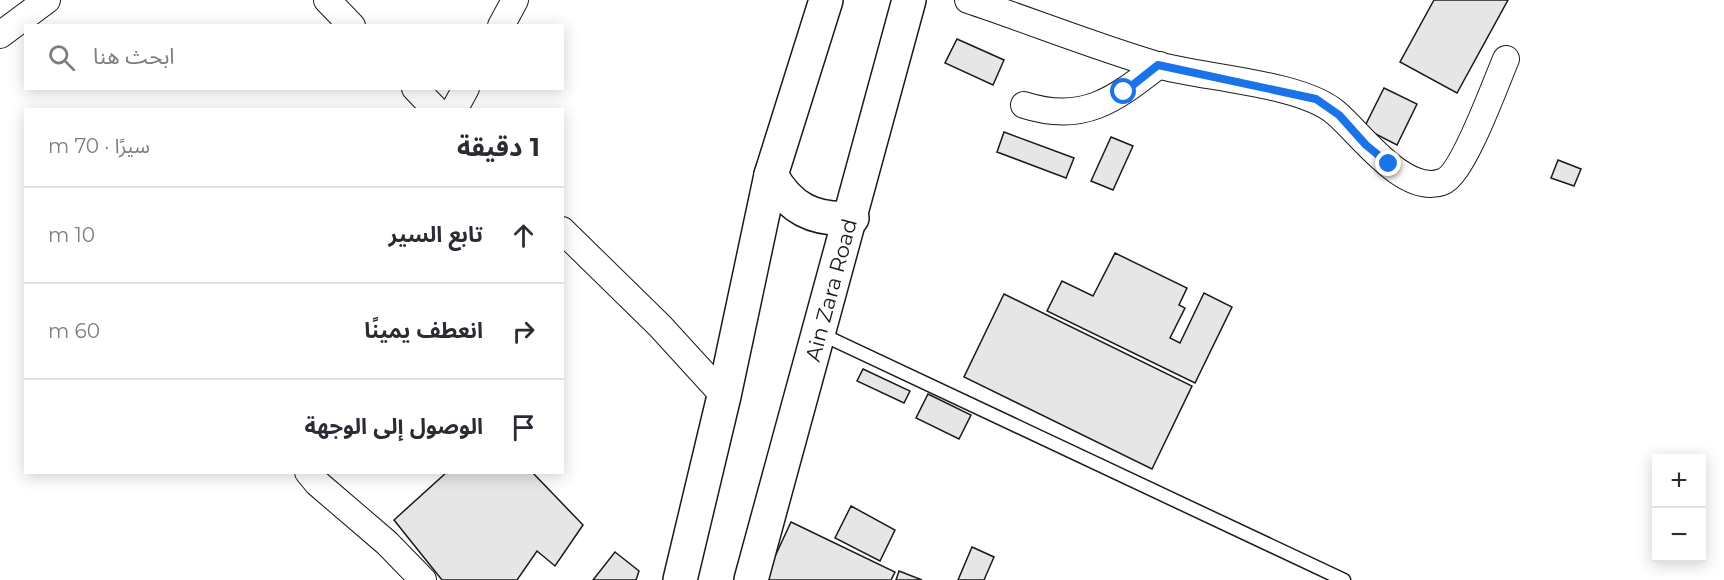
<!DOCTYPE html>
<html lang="ar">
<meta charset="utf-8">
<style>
:root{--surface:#fff;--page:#f7f7f7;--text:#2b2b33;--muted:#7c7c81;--line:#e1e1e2}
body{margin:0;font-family:Montserrat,"Noto Sans Arabic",sans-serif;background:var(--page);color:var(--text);direction:rtl}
.controls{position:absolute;right:18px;bottom:18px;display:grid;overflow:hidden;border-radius:0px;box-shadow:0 3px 15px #0003}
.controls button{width:54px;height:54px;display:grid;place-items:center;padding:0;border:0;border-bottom:2px solid var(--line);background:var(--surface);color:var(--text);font:30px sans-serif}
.stop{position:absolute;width:18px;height:18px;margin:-14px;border:4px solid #1a73e8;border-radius:50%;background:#fff}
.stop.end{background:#1a73e8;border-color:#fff;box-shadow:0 2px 6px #0008}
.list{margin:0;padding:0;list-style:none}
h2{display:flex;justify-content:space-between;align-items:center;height:78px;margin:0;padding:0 24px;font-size:26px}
h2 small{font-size:20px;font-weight:400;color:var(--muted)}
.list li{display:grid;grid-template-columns:39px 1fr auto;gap:18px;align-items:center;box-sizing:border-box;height:96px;padding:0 24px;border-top:2px solid var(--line)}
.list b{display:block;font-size:22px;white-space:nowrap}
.list em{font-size:20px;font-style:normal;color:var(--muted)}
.icon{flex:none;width:33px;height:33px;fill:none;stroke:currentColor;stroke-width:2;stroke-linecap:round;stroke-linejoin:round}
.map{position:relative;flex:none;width:1724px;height:580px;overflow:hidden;direction:ltr}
.search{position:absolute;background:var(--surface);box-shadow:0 3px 15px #0003;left:24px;top:24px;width:540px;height:66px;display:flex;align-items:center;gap:15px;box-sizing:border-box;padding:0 21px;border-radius:0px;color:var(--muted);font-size:22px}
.panel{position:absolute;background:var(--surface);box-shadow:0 3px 15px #0003;left:24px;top:108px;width:540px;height:366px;border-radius:0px;direction:rtl}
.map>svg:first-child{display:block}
.building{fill:#e6e6e6;stroke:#1a1a1a;stroke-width:1.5}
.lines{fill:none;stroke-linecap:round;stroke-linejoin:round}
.lane-casing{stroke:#1a1a1a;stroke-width:15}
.street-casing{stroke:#1a1a1a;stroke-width:28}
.primary-casing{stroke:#1a1a1a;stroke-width:36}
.lane{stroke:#fff;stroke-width:12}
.street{stroke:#fff;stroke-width:26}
.primary{stroke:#fff;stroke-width:33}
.route{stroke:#1a73e8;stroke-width:8}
.labels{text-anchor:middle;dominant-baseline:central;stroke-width:4.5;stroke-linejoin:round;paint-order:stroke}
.street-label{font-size:21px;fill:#1a1a1a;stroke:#fff}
</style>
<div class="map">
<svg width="1724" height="580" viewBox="0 0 1724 580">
<rect width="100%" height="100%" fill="#fff"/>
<!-- building -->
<g class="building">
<path d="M 1434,0 L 1508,0 L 1457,93 L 1400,62 Z"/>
<path d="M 957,39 L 1004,60 L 993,85 L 945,63 Z"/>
<path d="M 1384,88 L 1417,104 L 1397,145 L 1364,128 Z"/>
<path d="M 1004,132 L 1074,158 L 1066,178 L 997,152 Z"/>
<path d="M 1111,137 L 1133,146 L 1113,190 L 1091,181 Z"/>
<path d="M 1558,160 L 1581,169 L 1574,186 L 1551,178 Z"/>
<path d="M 1115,253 L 1187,288 L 1179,305 L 1185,308 L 1170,338 L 1180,343 L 1204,293 L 1232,307 L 1195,383 L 1047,311 L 1062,281 L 1093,296 Z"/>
<path d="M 1004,294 L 1192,386 L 1152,469 L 964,377 Z"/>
<path d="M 863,369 L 910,391 L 904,403 L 857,381 Z"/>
<path d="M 928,394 L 971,415 L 959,439 L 916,418 Z"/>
<path d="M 447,472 L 532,472 L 583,525 L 555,566 L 537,551 L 517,580 L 442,580 L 394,520 Z"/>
<path d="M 851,506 L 895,530 L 880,561 L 835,538 Z"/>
<path d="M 791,522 L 895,572 L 891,580 L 764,580 Z"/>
<path d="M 972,547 L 994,557 L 984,580 L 958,580 Z"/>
<path d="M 615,552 L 639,571 L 636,580 L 593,580 Z"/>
<path d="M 899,571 L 922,580 L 896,580 Z"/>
</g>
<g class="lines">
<!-- lane casing -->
<g class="lane-casing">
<path id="lane" d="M 821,334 L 1344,580"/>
</g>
<!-- street casing -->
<g class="street-casing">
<g id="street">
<path d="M 327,0 L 352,26"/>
<path d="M 968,0 C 1031,21 1093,46 1157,65 C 1204,78 1302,83 1336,113 C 1360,133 1404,196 1442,182 C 1463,175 1496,82 1506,59"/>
<path d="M 501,26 L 515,0"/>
<path d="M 0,35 L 47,0"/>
<path d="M 415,88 L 436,110"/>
<path d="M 1024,105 C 1083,124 1114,100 1159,65"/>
<path d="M 454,110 L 466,88"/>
<path d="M 562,230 L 660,326 L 724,396"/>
<path d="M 308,472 L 317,483 L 387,543 L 423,580"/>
</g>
</g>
<!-- primary casing -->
<g class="primary-casing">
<g id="primary">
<path d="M 771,175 C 789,208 814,221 852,218"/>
<path d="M 680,580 L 724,396 L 771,175 L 826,0"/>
<path d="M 751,580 L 909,0"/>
</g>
</g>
<!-- lane -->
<use href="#lane" class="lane"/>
<!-- street -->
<use href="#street" class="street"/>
<!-- primary -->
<use href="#primary" class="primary"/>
</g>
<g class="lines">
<!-- route -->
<path class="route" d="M 1124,92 L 1158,65 L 1316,99 L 1339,115 L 1366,145 L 1389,164"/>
</g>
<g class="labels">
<!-- street labels -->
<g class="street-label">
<text transform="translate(831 290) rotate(-75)">Ain Zara Road</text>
</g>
</g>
</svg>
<div class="controls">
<button>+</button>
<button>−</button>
</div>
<div class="stop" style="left:1124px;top:92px"></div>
<div class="stop end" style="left:1389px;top:164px"></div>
<div class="search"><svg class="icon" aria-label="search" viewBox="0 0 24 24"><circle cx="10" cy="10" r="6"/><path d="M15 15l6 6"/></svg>ابحث هنا</div>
<section class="panel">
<h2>1 دقيقة<small>سيرًا · 70 m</small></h2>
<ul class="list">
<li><svg class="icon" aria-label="ahead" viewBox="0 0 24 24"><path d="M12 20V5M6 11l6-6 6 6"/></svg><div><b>تابع السير</b></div><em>10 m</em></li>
<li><svg class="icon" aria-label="right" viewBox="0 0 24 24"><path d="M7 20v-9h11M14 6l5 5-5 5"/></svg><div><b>انعطف يمينًا</b></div><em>60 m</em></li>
<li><svg class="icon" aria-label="arrive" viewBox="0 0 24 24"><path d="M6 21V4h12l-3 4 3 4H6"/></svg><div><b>الوصول إلى الوجهة</b></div></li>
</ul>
</section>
</div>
